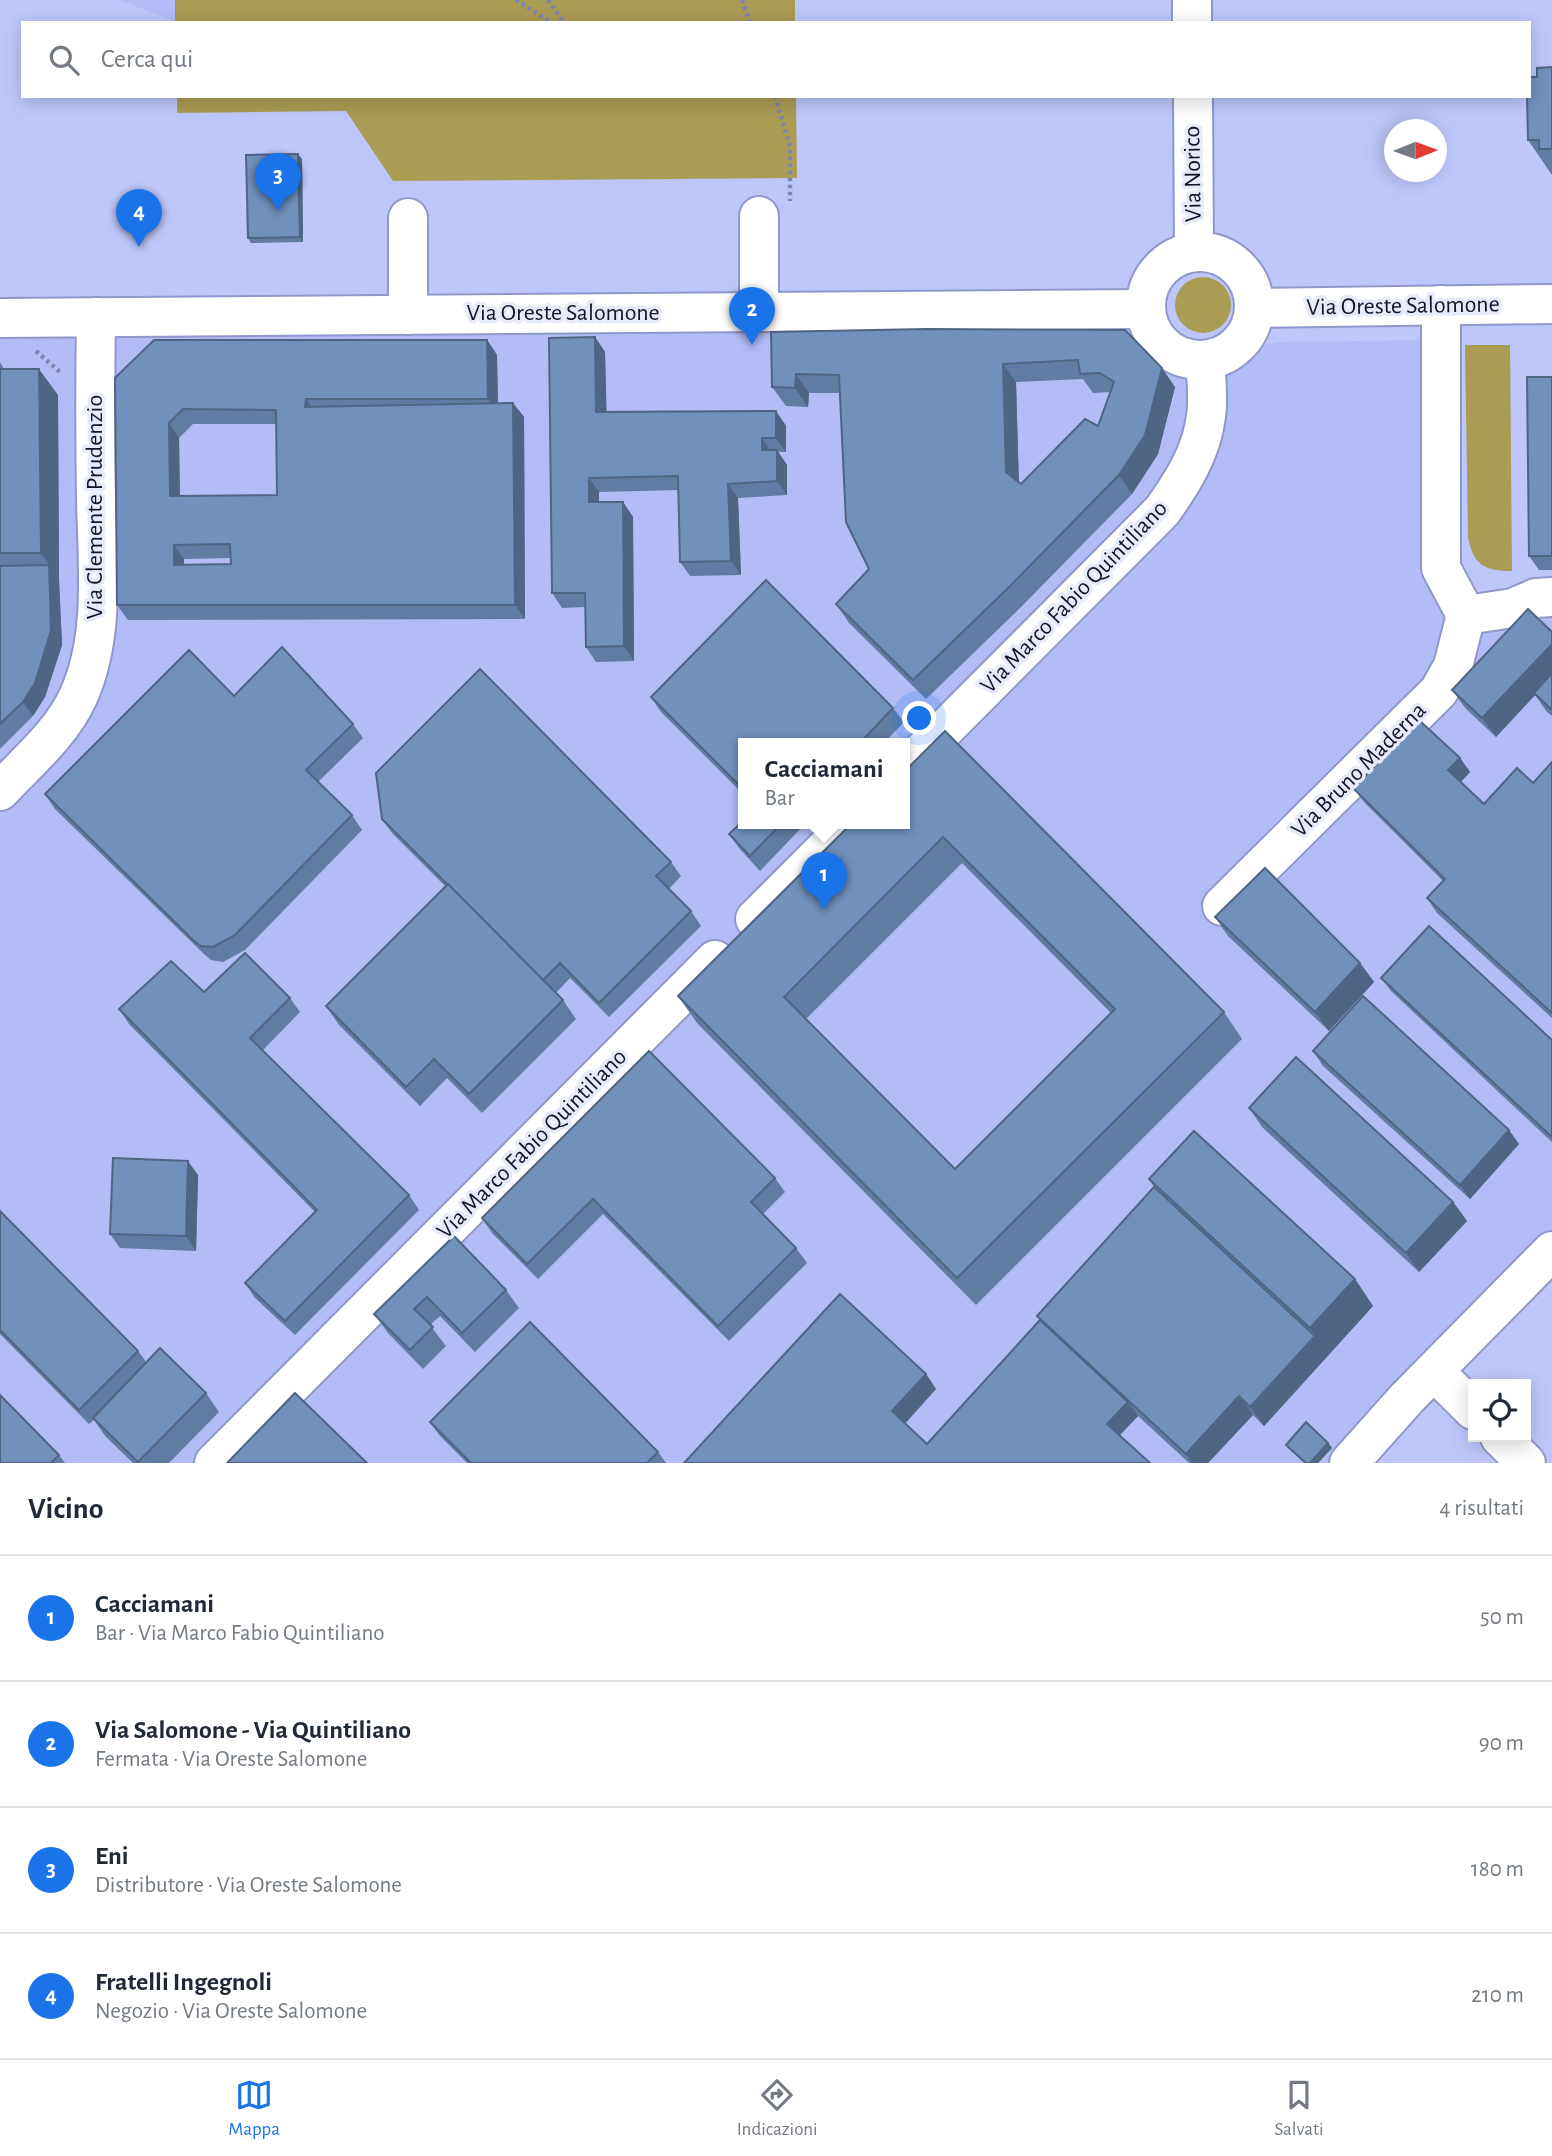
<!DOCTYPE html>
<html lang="it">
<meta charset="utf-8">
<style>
:root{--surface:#fff;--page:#f6f6f7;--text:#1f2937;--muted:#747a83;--line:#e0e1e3;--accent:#1a73e8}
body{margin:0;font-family:"Alegreya Sans",sans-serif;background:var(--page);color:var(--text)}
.controls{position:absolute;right:21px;bottom:21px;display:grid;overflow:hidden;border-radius:0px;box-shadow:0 4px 18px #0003}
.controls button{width:63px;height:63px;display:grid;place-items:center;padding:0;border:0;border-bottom:2px solid var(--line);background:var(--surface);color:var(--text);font:35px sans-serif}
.compass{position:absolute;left:1384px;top:119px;width:63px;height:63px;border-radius:50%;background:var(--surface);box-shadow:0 4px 18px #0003;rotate:89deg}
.you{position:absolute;left:920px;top:719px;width:24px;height:24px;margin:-18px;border:5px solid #fff;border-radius:50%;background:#1a73e8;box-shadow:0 0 0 10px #1a73e833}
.badge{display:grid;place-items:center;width:46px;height:46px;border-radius:50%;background:var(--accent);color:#fff;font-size:23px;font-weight:700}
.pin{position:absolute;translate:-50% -58px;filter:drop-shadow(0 2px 4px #0008)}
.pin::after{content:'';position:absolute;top:37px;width:24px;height:21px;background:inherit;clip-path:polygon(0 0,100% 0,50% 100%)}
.popup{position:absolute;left:738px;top:738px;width:172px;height:91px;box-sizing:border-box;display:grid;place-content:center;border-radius:0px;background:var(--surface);filter:drop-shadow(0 2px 5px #0005);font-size:23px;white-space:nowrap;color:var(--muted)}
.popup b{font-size:26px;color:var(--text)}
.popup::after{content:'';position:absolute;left:50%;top:100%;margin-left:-14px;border:14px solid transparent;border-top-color:var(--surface)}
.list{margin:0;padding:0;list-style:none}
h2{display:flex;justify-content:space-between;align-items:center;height:91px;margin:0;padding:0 28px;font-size:30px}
h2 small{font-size:23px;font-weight:400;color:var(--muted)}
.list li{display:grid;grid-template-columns:46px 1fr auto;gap:21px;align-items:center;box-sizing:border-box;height:126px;padding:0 28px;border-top:2px solid var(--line)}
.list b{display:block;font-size:26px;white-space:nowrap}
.list p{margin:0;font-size:23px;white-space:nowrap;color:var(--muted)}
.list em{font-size:23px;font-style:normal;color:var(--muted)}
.icon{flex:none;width:38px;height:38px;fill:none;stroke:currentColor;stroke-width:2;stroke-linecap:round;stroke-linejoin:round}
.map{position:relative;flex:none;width:1552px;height:1463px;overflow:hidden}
.search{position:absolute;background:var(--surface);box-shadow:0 4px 18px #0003;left:21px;right:21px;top:21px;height:77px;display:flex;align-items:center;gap:18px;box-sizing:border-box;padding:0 24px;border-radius:0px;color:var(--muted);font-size:26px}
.sheet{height:595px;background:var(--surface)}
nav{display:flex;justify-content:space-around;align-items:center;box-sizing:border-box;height:98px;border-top:2px solid var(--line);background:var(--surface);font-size:19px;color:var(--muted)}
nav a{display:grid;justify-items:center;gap:4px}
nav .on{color:var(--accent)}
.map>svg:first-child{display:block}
.built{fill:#b2bcf7;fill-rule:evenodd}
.green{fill:#ab9c54}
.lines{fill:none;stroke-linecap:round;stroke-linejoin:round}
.minor-casing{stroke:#9097ca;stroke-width:42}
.path{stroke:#7f86ae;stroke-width:4.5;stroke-dasharray:3.5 3.5;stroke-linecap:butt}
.minor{stroke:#fff;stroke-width:38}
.wall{fill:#617ca2;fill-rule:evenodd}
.shaded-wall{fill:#4f6584}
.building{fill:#7190bc;stroke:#4f6584;stroke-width:2;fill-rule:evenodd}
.labels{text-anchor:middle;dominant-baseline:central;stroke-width:7;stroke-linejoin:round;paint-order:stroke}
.street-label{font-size:24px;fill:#131527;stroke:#e7eafa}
</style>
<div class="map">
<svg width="1552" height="1463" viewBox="0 0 1552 1463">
<rect width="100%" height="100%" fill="#bec7fb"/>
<!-- built -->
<g class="built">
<path d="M 119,0 L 175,0 L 175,21 Z"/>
<path d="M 0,318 L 1150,325 L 1158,339 L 1170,351 L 1185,358 L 1205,360 L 1279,342 L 1440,340 L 1441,568 L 1466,615 L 1552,617 L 1552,1241 L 1353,1463 L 0,1463 ZM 744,744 L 904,744 L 904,824 L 744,824 Z"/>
</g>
<!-- green -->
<g class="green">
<rect x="175" y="0" width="620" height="23"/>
<path d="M 177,96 L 796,96 L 797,178 L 393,181 L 346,111 L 177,113 Z"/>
<circle cx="1203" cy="305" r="28"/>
<path d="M 1465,345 L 1510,345 L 1512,571 C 1485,571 1474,566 1468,538 Z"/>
</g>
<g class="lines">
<!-- minor casing -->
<g class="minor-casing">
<g id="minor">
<path d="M 1192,0 L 1192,23"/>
<path d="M 1193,96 L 1194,252"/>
<path d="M 759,216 L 759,312"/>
<path d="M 408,218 L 408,315"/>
<circle cx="1200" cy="306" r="54"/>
<path d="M 1254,308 L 1552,304"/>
<path d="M 0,318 L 1144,309"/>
<path d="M 1466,615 L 1513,608 L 1536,598 L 1552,597"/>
<path d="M 904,770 L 1162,511 C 1182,483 1202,452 1206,416 C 1209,398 1206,379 1205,360"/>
<path d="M 0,791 C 27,762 61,734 78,697 C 106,636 97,563 96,498 C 95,438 95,377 96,317"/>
<path d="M 1222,906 L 1439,691 L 1453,666 L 1466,615 L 1441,568 L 1441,305"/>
<path d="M 755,919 L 850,824"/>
<path d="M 1434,1371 L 1473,1410"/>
<path d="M 1500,1437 L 1526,1463"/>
<path d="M 214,1463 L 715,960"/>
<path d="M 1349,1463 L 1407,1398 L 1552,1251"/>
</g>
</g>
<!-- path -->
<g class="path">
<path d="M 516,0 L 552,23"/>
<path d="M 548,0 L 562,20 L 560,23"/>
<path d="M 742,0 L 750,23"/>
<path d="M 775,96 L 790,147 L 790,201"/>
<path d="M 1152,340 L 1173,361"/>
<path d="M 36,351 L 61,373"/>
<path d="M 1240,362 L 1261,342"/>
</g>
<!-- minor -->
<use href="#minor" class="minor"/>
</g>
<!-- wall -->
<g class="wall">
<path d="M 1552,67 L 1552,175 L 1528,140 L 1537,77 Z"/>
<path d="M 302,159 L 303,242 L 251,243 L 248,238 Z"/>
<path d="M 1125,330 L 1175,387 L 1158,454 L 1132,494 L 1021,607 L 926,699 L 849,623 L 836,604 L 869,569 L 840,393 L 809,393 L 808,407 L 786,406 L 772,387 L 771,332 ZM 1083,379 L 1093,393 L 1110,392 L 1098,426 L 1021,484 L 1019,483 L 1016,382 Z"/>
<path d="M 595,337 L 605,352 L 606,412 L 776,411 L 786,426 L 786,452 L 778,452 L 787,465 L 787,495 L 738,498 L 741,575 L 690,576 L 680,562 L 679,490 L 599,492 L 599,502 L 623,502 L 633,517 L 634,661 L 596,662 L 586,647 L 585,607 L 562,608 L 552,593 Z"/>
<path d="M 487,340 L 497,355 L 498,403 L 513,403 L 524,417 L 525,619 L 128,620 L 117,605 L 115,378 ZM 193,424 L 276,424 L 277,495 L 180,496 L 179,438 ZM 231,558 L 231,564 L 184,565 L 184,559 Z"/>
<path d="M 0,362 L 4,369 L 58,395 L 59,580 L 62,645 L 45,697 L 33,716 L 0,749 Z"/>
<path d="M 1552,377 L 1552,570 L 1539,570 L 1529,556 Z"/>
<path d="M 1552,632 L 1552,716 L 1547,712 L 1535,695 L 1496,737 L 1466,709 L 1452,690 Z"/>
<path d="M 234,696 L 353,724 L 363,738 L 318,782 L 352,815 L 362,830 L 245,950 L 223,962 L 211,960 L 204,954 L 55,809 L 45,794 Z"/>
<path d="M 651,697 L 893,708 L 904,722 L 883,744 L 744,744 L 744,795 L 661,712 Z"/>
<path d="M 1460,758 L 1470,772 L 1461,782 L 1484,804 L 1533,783 L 1552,762 L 1552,1018 L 1437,913 L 1427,898 L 1443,881 L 1364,802 L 1353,788 Z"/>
<path d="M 905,771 L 1224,1012 L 1242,1039 L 976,1305 L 697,1023 L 678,996 ZM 962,863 L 1111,1013 L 955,1169 L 806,1019 Z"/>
<path d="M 382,819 L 671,862 L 681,876 L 669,889 L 691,911 L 701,926 L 609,1017 L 570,978 L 556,993 L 563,1000 L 576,1019 L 482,1113 L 447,1078 L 420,1106 L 339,1025 L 326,1006 L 445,886 L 392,833 Z"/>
<path d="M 744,824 L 805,824 L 760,871 L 739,848 L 729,834 Z"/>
<path d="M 1215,917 L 1360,963 L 1374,982 L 1329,1031 L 1228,936 Z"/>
<path d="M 1381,978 L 1552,1040 L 1552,1142 L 1392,992 Z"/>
<path d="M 204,992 L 290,998 L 300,1012 L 263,1050 L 409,1195 L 419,1210 L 295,1335 L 255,1298 L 245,1283 L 315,1212 L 129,1024 L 119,1009 Z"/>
<path d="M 649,1051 L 775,1178 L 785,1192 L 763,1214 L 796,1248 L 807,1263 L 729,1341 L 603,1214 L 538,1279 L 492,1233 L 482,1218 Z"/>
<path d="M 1313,1051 L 1519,1144 L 1470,1199 L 1323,1066 Z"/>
<path d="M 1249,1108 L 1453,1202 L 1467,1221 L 1419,1272 L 1262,1127 Z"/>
<path d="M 198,1175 L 196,1251 L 120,1248 L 110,1234 Z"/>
<path d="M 1149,1179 L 1355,1279 L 1373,1306 L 1264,1426 L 1253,1415 L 1208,1463 L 1189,1463 L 1138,1416 L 1120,1435 L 684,1463 L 926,1374 L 936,1389 L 905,1423 L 927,1444 L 1040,1320 L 1037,1316 L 1154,1187 Z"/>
<path d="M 0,1211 L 138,1351 L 147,1363 L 206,1393 L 219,1412 L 169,1463 L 133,1463 L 106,1437 L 94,1420 L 89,1424 L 0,1334 Z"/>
<path d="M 454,1236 L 506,1290 L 519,1308 L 475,1352 L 440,1316 L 430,1325 L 446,1346 L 423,1369 L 388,1333 L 374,1314 Z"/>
<path d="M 430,1422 L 658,1452 L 666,1463 L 467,1463 L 440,1436 Z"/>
<path d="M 1328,1443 L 1332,1448 L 1318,1463 L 1304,1463 L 1289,1449 L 1286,1445 Z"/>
<path d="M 59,1455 L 65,1463 L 0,1463 Z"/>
</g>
<!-- shaded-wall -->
<g class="shaded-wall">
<path d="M 298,154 L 302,159 L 303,242 L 300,237 Z"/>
<path d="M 595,337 L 605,352 L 607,427 L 596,412 Z"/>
<path d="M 487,340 L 497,355 L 498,414 L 488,399 Z"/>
<path d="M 1003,364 L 1016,382 L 1019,491 L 1006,472 Z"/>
<path d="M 1162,368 L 1175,387 L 1158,454 L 1132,494 L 1119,475 Z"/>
<path d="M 39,369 L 58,395 L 59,580 L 41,553 Z"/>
<path d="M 796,374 L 809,393 L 808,407 L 795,388 Z"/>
<path d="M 306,399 L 316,413 L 305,407 Z"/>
<path d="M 513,403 L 524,417 L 525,619 L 515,605 Z"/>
<path d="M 776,411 L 786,426 L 786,452 L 776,438 Z"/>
<path d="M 169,423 L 179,438 L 180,510 L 170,496 Z"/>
<path d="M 762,438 L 772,453 L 762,450 Z"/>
<path d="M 777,450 L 787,465 L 787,495 L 777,481 Z"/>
<path d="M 589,478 L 599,492 L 599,516 L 589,502 Z"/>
<path d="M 728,484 L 738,498 L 741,575 L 731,561 Z"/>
<path d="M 623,502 L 633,517 L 634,661 L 624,646 Z"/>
<path d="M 174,545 L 184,559 L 184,579 L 174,565 Z"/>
<path d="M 49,565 L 59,580 L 62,645 L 45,697 L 33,716 L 23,702 Z"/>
<path d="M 1552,644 L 1552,677 L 1496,737 L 1482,718 Z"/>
<path d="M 1460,758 L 1470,772 L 1458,785 L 1448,770 Z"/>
<path d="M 1360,963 L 1374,982 L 1329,1031 L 1315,1012 Z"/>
<path d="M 1509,1130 L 1519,1144 L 1470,1199 L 1460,1185 Z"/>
<path d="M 188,1161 L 198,1175 L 196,1251 L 186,1236 Z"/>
<path d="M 1453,1202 L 1467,1221 L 1419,1272 L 1406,1253 Z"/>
<path d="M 1355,1279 L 1373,1306 L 1264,1426 L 1250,1407 L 1315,1336 L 1310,1328 Z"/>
<path d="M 926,1374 L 936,1389 L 903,1426 L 892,1411 Z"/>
<path d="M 1239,1396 L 1253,1415 L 1208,1463 L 1192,1463 L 1186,1454 Z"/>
<path d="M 1128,1402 L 1138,1416 L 1117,1438 L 1107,1424 Z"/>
<path d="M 1328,1443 L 1332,1448 L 1318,1463 L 1310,1463 Z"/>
</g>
<!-- building -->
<g class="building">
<path d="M 1552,67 L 1552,149 L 1539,149 L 1539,140 L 1528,140 L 1527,96 L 1529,96 L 1529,77 L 1537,77 L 1537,68 Z"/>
<path d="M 298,154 L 300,237 L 248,238 L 246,155 Z"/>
<path d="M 926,329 L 1125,330 L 1162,368 L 1145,435 L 1119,475 L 1008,588 L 913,680 L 836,604 L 869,569 L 846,522 L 839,375 L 796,374 L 795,388 L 772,387 L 771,332 ZM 1078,360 L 1080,374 L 1100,373 L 1114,382 L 1098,426 L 1085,419 L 1021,484 L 1006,472 L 1003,364 Z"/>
<path d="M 595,337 L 596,412 L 776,411 L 776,438 L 762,438 L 762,450 L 777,450 L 777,481 L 728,484 L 731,561 L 680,562 L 678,476 L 589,478 L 589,502 L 623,502 L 624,646 L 586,647 L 585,593 L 552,593 L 549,338 Z"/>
<path d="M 154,340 L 487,340 L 488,399 L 306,399 L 305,407 L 513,403 L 515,605 L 117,605 L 115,378 ZM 183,409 L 276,410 L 277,495 L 170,496 L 169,423 ZM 230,544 L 231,564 L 174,565 L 174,545 Z"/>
<path d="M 0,369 L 39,369 L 41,553 L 0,553 Z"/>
<path d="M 1527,377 L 1552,377 L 1552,556 L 1529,556 Z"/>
<path d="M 49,565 L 51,630 L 35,683 L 23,702 L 0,724 L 0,566 Z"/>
<path d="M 766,580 L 893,708 L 859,744 L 744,744 L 744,790 L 651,697 Z"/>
<path d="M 1528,609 L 1552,632 L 1552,644 L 1482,718 L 1452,690 Z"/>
<path d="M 282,647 L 353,724 L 306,770 L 352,815 L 235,935 L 213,947 L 201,946 L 193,940 L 45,794 L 189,650 L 234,696 Z"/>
<path d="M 480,669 L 671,862 L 656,876 L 691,911 L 599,1003 L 560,963 L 543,980 L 382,819 L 376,773 Z"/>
<path d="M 1552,673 L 1552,710 L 1534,693 Z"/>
<path d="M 1420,721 L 1460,758 L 1448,770 L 1484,804 L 1517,768 L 1533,783 L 1552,762 L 1552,1013 L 1427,898 L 1445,879 L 1353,788 Z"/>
<path d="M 945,731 L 1224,1012 L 957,1278 L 678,996 L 851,824 L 905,824 L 905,771 ZM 943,837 L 1115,1009 L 955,1169 L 784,997 Z"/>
<path d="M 744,820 L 744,824 L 781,824 L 750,856 L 729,834 Z"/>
<path d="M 1265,868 L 1360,963 L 1315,1012 L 1215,917 Z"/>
<path d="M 448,884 L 563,1000 L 469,1094 L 434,1059 L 406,1087 L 326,1006 Z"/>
<path d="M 1429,926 L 1552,1040 L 1552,1137 L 1381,978 Z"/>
<path d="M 245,953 L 290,998 L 250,1038 L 409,1195 L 285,1321 L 245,1283 L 317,1210 L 119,1009 L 171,961 L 204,992 Z"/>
<path d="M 1363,996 L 1509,1130 L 1460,1185 L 1313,1051 Z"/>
<path d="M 649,1051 L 775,1178 L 751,1202 L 796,1248 L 718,1326 L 593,1199 L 527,1264 L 482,1218 Z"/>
<path d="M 1296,1057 L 1453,1202 L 1406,1253 L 1249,1108 Z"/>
<path d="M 1194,1131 L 1355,1279 L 1310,1328 L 1149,1179 Z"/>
<path d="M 113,1158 L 188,1161 L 186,1236 L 110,1234 Z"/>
<path d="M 1154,1187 L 1315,1336 L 1250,1407 L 1239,1396 L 1186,1454 L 1037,1316 Z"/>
<path d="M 0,1211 L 138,1351 L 79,1410 L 0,1330 Z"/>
<path d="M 454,1236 L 506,1290 L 462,1333 L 427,1297 L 414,1309 L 433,1327 L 410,1350 L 374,1314 Z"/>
<path d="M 840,1294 L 926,1374 L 892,1411 L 927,1444 L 1040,1320 L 1128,1402 L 1107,1424 L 1150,1463 L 684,1463 Z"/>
<path d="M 530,1322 L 658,1452 L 647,1463 L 471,1463 L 430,1422 Z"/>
<path d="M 160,1348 L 206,1393 L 138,1462 L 93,1418 Z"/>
<path d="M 295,1393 L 367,1463 L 227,1463 Z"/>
<path d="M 0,1395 L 59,1455 L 51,1463 L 0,1463 Z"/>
<path d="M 1306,1422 L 1328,1443 L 1310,1463 L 1306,1463 L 1286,1445 Z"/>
</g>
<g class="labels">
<!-- street labels -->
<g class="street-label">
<text transform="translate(1193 174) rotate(-91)">Via Norico</text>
<text transform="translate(1403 306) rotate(-1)">Via Oreste Salomone</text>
<text x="563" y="313">Via Oreste Salomone</text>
<text transform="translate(95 507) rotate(-90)">Via Clemente Prudenzio</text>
<text transform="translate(1074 597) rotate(-46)">Via Marco Fabio Quintiliano</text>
<text transform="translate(1359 770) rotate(-45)">Via Bruno Maderna</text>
<text transform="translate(532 1144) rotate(-45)">Via Marco Fabio Quintiliano</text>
</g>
</g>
</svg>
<div class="controls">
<button><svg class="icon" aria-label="locate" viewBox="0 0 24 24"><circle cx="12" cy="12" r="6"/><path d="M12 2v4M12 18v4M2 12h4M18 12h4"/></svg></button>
</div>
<svg class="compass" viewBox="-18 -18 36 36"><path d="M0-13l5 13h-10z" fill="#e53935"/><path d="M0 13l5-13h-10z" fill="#747a83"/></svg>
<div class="you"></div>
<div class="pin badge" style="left:824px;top:910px">1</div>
<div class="popup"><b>Cacciamani</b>Bar</div>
<div class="pin badge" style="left:752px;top:345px">2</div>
<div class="pin badge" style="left:278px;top:211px">3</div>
<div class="pin badge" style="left:139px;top:247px">4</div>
<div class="search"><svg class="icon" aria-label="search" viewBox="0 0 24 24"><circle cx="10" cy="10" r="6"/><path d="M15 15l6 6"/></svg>Cerca qui</div>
</div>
<section class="sheet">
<h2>Vicino<small>4 risultati</small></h2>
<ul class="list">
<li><span class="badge">1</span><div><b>Cacciamani</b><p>Bar · Via Marco Fabio Quintiliano</p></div><em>50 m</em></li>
<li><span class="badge">2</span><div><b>Via Salomone - Via Quintiliano</b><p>Fermata · Via Oreste Salomone</p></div><em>90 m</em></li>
<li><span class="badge">3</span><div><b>Eni</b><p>Distributore · Via Oreste Salomone</p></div><em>180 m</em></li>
<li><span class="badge">4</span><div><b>Fratelli Ingegnoli</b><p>Negozio · Via Oreste Salomone</p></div><em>210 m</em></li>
</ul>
</section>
<nav>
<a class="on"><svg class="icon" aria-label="map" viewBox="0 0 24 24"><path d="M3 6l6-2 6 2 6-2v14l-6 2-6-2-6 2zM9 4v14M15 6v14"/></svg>Mappa</a>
<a><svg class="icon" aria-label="directions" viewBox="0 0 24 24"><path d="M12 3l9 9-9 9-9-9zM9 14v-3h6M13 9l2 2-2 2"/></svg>Indicazioni</a>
<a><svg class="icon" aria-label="saved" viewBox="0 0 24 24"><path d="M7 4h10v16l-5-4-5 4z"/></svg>Salvati</a>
</nav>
